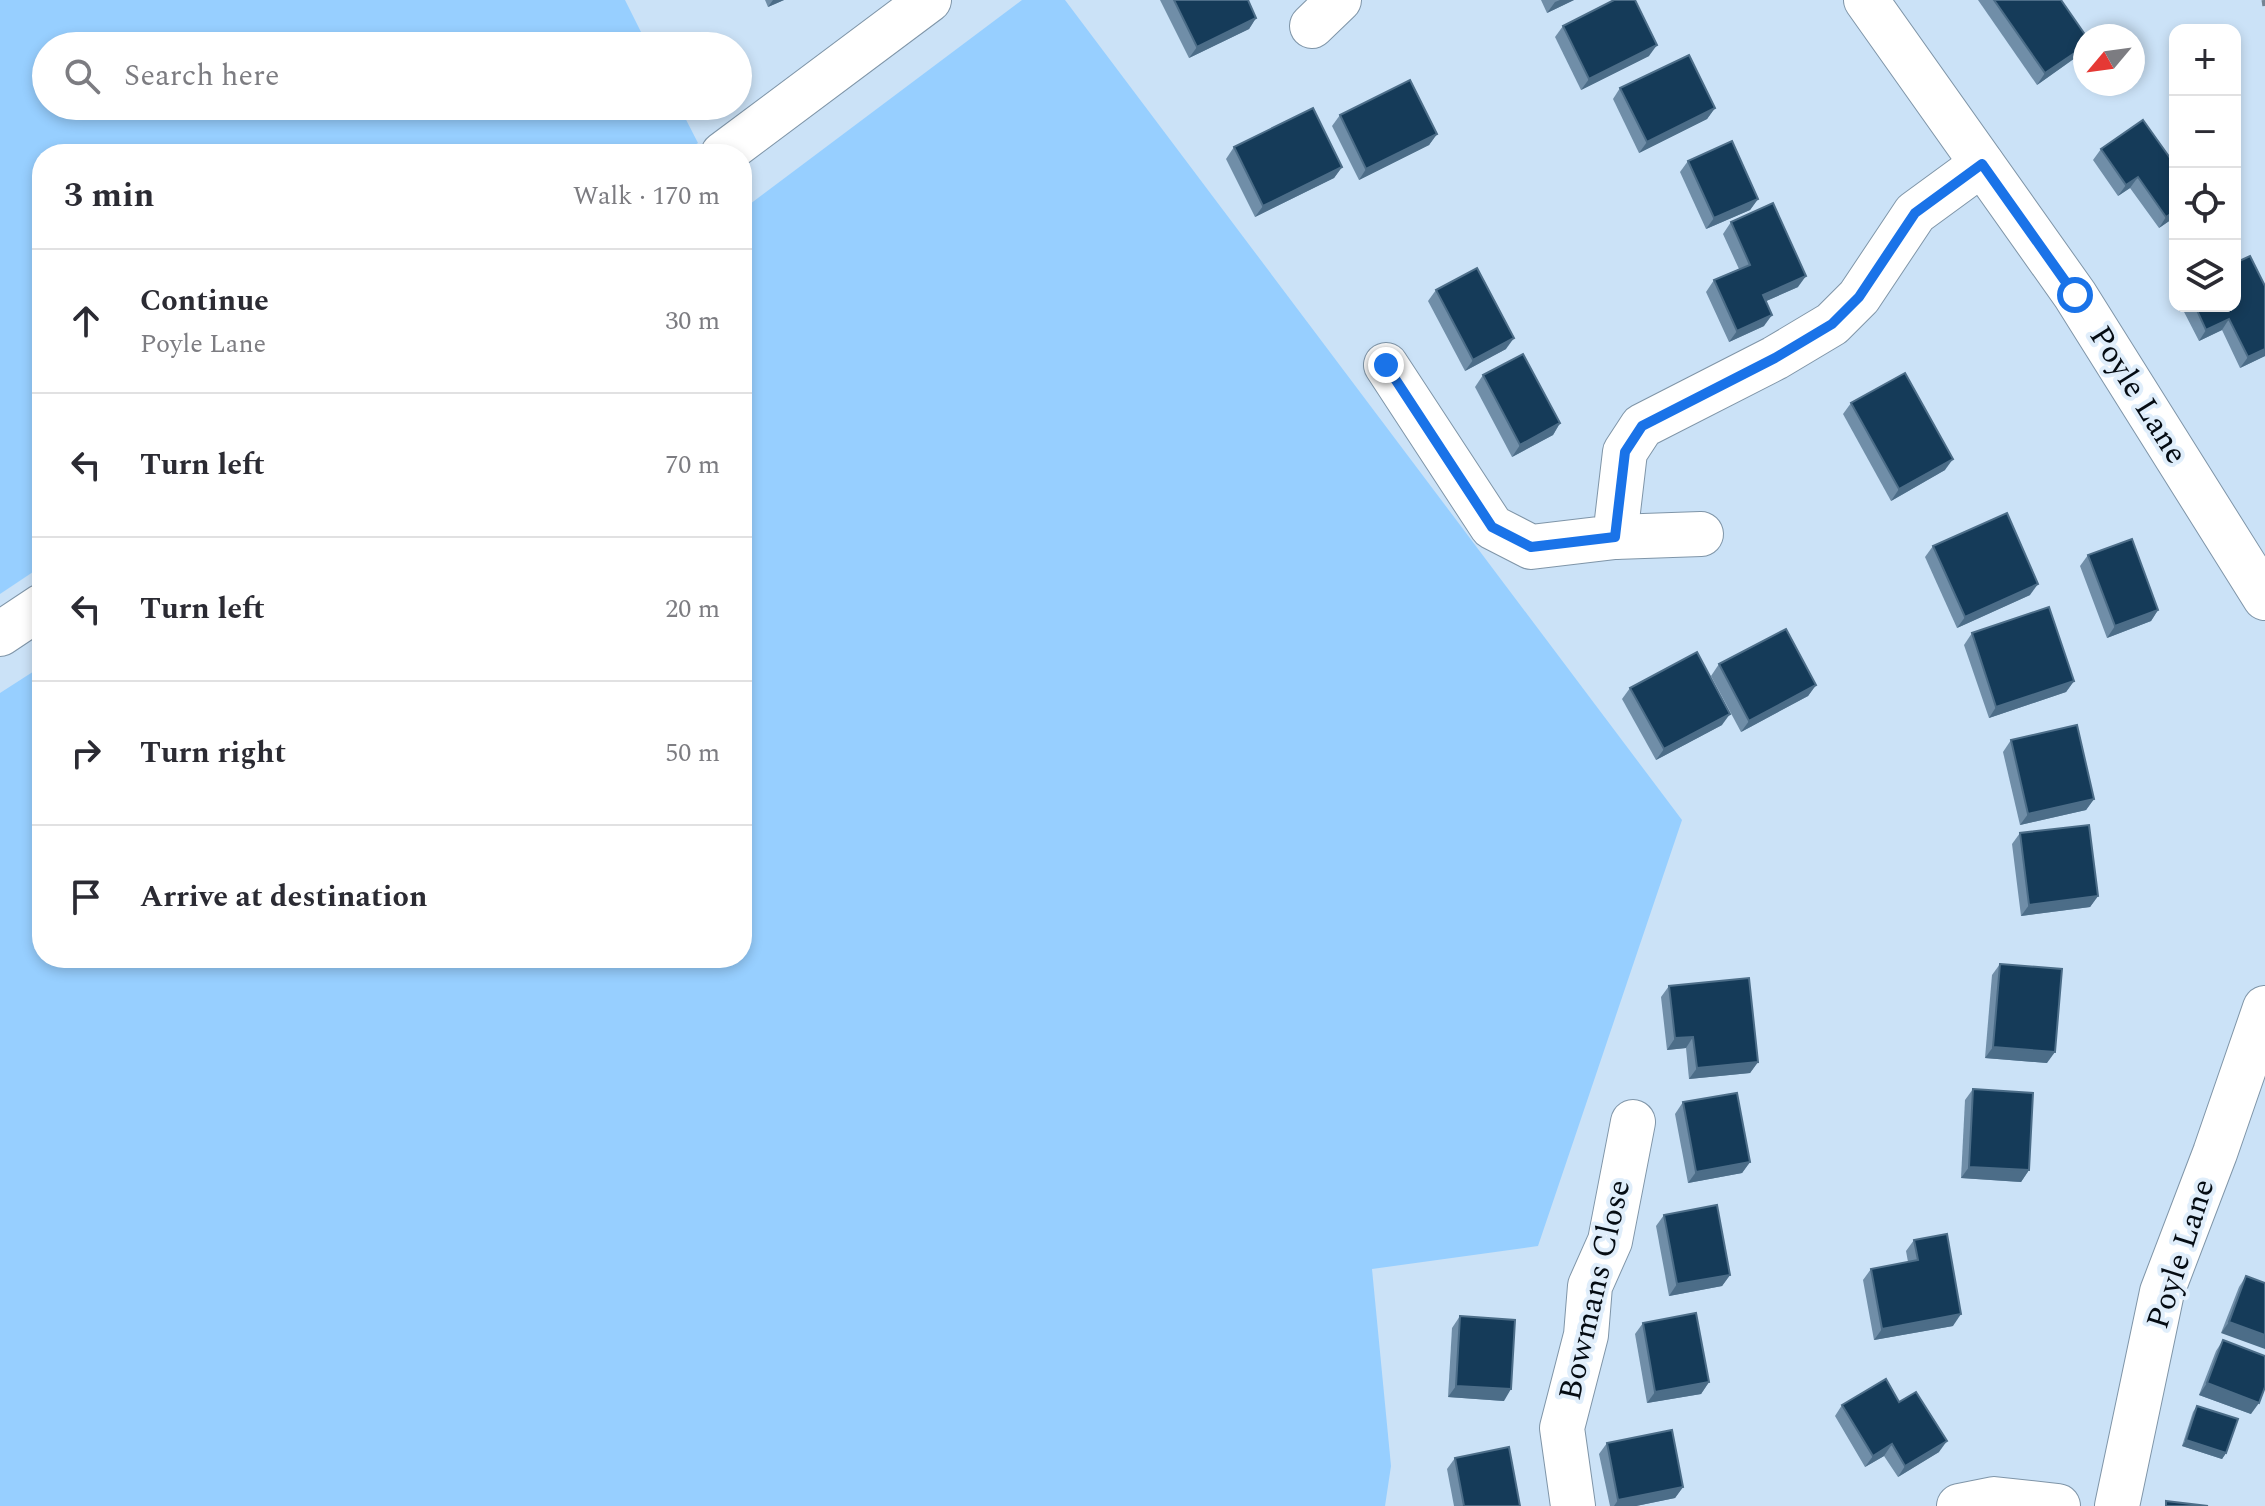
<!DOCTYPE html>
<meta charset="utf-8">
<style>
:root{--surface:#fff;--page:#f2f2f3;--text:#2b2b33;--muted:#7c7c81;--line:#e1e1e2}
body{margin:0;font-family:Spectral,serif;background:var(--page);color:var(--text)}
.controls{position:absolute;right:24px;top:24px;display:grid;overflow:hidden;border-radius:16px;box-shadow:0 4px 12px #0003}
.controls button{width:72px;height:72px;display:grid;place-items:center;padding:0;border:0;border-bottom:2px solid var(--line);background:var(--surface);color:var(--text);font:40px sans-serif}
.compass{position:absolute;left:2073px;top:24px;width:72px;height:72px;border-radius:50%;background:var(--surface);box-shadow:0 4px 12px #0003;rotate:241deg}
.stop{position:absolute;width:24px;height:24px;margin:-18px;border:6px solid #1a73e8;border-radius:50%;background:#fff}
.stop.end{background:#1a73e8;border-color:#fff;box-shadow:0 2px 8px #0008}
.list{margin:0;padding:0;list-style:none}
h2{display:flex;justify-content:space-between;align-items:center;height:104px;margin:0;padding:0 32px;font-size:34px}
h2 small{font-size:26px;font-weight:400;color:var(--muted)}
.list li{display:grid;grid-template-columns:52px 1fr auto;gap:24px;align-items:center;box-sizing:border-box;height:144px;padding:0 32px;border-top:2px solid var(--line)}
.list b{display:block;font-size:30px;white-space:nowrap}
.list p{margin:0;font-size:26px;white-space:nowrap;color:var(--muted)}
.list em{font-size:26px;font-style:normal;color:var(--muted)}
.icon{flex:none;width:44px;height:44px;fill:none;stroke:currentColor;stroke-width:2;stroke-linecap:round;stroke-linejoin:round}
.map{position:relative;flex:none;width:2265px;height:1506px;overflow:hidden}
.search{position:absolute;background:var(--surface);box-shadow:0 4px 12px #0003;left:32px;top:32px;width:720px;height:88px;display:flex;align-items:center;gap:20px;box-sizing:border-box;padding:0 28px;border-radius:44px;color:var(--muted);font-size:30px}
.panel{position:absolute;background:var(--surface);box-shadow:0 4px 12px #0003;left:32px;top:144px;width:720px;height:824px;border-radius:32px}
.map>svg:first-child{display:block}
.green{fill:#97cfff}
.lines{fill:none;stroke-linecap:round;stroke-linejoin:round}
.minor-casing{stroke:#7f95a8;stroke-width:46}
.tertiary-casing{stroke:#7f95a8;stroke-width:46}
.path{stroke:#748493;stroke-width:5;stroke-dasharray:6 4;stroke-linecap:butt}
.minor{stroke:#fff;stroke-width:44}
.tertiary{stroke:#fff;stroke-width:44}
.wall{fill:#708ea8}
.shaded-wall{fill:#4c6d88}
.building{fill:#153b59;stroke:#4c6d88;stroke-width:2}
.route{stroke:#1a73e8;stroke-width:10}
.labels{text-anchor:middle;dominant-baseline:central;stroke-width:8;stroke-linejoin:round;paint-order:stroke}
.street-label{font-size:32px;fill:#050c13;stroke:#e0eefb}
</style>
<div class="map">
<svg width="2265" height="1506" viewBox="0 0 2265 1506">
<rect width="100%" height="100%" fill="#cbe2f7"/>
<!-- green -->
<g class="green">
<path d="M 0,0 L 625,0 L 648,46 L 46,46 L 46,106 L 679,106 L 698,143 L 680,154 L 42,154 L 42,566 L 0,594 Z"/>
<path d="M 1022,0 L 1065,0 L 1682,820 L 1538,1246 L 1372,1269 L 1391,1466 L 1385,1506 L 0,1506 L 0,693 L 42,666 L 42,958 L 742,958 L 742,210 Z"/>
</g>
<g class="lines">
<!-- minor casing -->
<g class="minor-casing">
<g id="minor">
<path d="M 1866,0 L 2075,295 L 2265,598"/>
<path d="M 1312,26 L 1339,0"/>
<path d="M 1386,365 L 1492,527 L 1531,547 L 1615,537 L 1625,452 L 1642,426 L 1775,358 L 1832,324 L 1859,297 L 1915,213 L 1982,164"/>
<path d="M 1615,537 L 1701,534"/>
<path d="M 1573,1506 L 1562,1428 L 1586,1335 L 1590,1286 L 1610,1241 L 1633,1122"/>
<path d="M 1959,1506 L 1994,1499 L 2058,1506"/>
<path d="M 2117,1506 L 2162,1292 L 2215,1153 L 2265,1008"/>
</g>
</g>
<!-- tertiary casing -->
<g class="tertiary-casing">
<g id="tertiary">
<path d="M 723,154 L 929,0"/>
<path d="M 0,634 L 42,606"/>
</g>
</g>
<!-- path -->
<path class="path" d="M 2264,0 L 2265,7"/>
<!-- minor -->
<use href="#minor" class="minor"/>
<!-- tertiary -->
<use href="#tertiary" class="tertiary"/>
</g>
<!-- wall -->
<g class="wall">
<path d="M 765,0 L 784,0 L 768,7 Z"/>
<path d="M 1160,0 L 1248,0 L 1256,18 L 1249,29 L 1189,58 Z"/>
<path d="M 1541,0 L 1574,0 L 1547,13 Z"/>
<path d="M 1978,0 L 2061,0 L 2085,36 L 2085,49 L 2082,53 L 2037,85 Z"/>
<path d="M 1563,26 L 1649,56 L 1581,90 L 1555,37 Z"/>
<path d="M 1620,88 L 1715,108 L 1707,119 L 1639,153 L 1613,99 Z"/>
<path d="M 1340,115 L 1437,134 L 1429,145 L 1359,180 L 1332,126 Z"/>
<path d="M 1234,147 L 1342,167 L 1334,178 L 1255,217 L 1226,159 Z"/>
<path d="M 2101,149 L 2175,165 L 2175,217 L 2159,228 L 2130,188 L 2118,196 L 2093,160 Z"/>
<path d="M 1688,161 L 1758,199 L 1750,210 L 1706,229 L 1680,172 Z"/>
<path d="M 1731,222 L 1798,287 L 1766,301 L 1764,326 L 1729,342 L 1706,292 L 1714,280 L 1739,269 L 1723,234 Z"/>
<path d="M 1436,290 L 1506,349 L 1465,371 L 1428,301 Z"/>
<path d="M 2181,306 L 2235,306 L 2265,356 L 2240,368 L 2222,330 L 2199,341 Z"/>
<path d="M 1483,375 L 1560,423 L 1553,435 L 1512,457 L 1475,387 Z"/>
<path d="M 1851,403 L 1945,470 L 1891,501 L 1843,414 Z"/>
<path d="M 1933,546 L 2030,595 L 1957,628 L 1925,557 Z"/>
<path d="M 2088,555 L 2158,610 L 2151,621 L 2107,638 L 2080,566 Z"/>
<path d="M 1972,633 L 2074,681 L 2066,692 L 1989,718 L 1964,645 Z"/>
<path d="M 1719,664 L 1816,685 L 1808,696 L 1741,732 L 1711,676 Z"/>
<path d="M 1630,688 L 1722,725 L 1656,760 L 1622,699 Z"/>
<path d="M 2011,740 L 2094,799 L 2086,810 L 2020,825 L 2003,752 Z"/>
<path d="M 2020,833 L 2098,896 L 2090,907 L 2021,916 L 2012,844 Z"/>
<path d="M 2000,964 L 2047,1063 L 1985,1058 L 1992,975 Z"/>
<path d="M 1669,986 L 1758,1062 L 1750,1073 L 1689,1079 L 1686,1048 L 1667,1050 L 1661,997 Z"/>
<path d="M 1973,1089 L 2029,1170 L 2021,1182 L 1961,1178 L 1965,1100 Z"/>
<path d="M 1683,1102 L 1750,1162 L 1742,1173 L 1688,1183 L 1675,1114 Z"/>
<path d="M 1664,1215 L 1730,1275 L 1722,1286 L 1669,1296 L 1656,1226 Z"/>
<path d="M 1914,1240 L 1953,1326 L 1874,1340 L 1863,1280 L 1871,1269 L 1908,1262 L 1906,1251 Z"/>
<path d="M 2246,1276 L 2265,1283 L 2221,1333 L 2239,1287 Z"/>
<path d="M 1460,1316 L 1504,1401 L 1448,1397 L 1452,1328 Z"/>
<path d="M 1643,1323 L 1709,1382 L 1701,1394 L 1647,1403 L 1635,1334 Z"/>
<path d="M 2223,1340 L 2251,1414 L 2199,1395 L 2216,1351 Z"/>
<path d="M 1899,1402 L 1939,1452 L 1898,1477 L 1884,1456 L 1865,1467 L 1835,1416 L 1842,1405 Z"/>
<path d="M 2197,1406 L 2226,1453 L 2222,1459 L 2182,1446 L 2193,1412 Z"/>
<path d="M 1607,1443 L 1683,1487 L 1675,1498 L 1636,1506 L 1610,1506 L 1599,1454 Z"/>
<path d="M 1455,1458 L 1520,1506 L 1454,1506 L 1447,1469 Z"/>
</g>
<!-- shaded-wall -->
<g class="shaded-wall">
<path d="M 773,0 L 784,0 L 768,7 Z"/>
<path d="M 1560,0 L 1574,0 L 1547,13 L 1555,2 Z"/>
<path d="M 1256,18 L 1249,29 L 1189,58 L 1197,47 Z"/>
<path d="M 1657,45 L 1649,56 L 1581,90 L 1589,79 Z"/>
<path d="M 2085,46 L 2085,49 L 2082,53 L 2037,85 L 2045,73 Z"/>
<path d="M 1715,108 L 1707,119 L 1639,153 L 1647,142 Z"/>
<path d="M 1437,134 L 1429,145 L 1359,180 L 1366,169 Z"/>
<path d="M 1342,167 L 1334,178 L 1255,217 L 1263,206 Z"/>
<path d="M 2138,177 L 2130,188 L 2118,196 L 2126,185 Z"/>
<path d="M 1758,199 L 1750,210 L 1706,229 L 1714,218 Z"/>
<path d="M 2175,211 L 2175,217 L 2159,228 L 2166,217 Z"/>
<path d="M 1806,276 L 1798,287 L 1755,306 L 1763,295 Z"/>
<path d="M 1772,315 L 1764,326 L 1729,342 L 1737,331 Z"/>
<path d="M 2229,319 L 2222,330 L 2199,341 L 2206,330 Z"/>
<path d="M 1514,338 L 1506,349 L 1465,371 L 1473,360 Z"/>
<path d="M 2265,349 L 2265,356 L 2240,368 L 2248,357 Z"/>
<path d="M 1560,423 L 1553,435 L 1512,457 L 1520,445 Z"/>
<path d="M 1953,459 L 1945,470 L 1891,501 L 1899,489 Z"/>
<path d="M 2038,584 L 2030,595 L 1957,628 L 1965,617 Z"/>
<path d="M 2158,610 L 2151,621 L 2107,638 L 2115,626 Z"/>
<path d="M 2074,681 L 2066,692 L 1989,718 L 1996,707 Z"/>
<path d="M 1816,685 L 1808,696 L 1741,732 L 1749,721 Z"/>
<path d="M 1730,714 L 1722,725 L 1656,760 L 1664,749 Z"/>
<path d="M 2094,799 L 2086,810 L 2020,825 L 2028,814 Z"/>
<path d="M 2098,896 L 2090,907 L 2021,916 L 2029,905 Z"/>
<path d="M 1693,1037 L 1686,1048 L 1667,1050 L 1675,1038 Z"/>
<path d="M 1993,1047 L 2055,1052 L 2047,1063 L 1985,1058 Z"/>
<path d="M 1758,1062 L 1750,1073 L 1689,1079 L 1697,1068 Z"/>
<path d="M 1750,1162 L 1742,1173 L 1688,1183 L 1696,1172 Z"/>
<path d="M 1969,1167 L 2029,1170 L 2021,1182 L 1961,1178 Z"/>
<path d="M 1730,1275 L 1722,1286 L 1669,1296 L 1677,1284 Z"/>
<path d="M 1961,1314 L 1953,1326 L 1874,1340 L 1882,1329 Z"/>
<path d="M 2229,1322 L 2265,1335 L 2265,1349 L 2221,1333 Z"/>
<path d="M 1709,1382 L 1701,1394 L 1647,1403 L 1655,1392 Z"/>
<path d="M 2207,1383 L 2259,1403 L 2251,1414 L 2199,1395 Z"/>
<path d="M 1456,1386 L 1511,1389 L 1504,1401 L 1448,1397 Z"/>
<path d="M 2186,1440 L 2226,1453 L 2222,1459 L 2182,1446 Z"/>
<path d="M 1947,1441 L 1939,1452 L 1898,1477 L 1905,1466 Z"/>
<path d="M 1892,1444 L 1884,1456 L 1865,1467 L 1873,1456 Z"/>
<path d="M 1683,1487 L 1675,1498 L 1636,1506 L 1614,1506 L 1618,1500 Z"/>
</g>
<!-- building -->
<g class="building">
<path d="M 1174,0 L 1248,0 L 1256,18 L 1197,47 Z"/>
<path d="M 1614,0 L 1635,0 L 1657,45 L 1589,79 L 1563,26 Z"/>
<path d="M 1994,0 L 2061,0 L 2086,36 L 2085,46 L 2045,73 Z"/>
<path d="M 1689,55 L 1715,108 L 1647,142 L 1620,88 Z"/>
<path d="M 1410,80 L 1437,134 L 1366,169 L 1340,115 Z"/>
<path d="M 1313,108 L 1342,167 L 1263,206 L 1234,147 Z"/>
<path d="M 2143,120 L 2175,165 L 2175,211 L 2166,217 L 2138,177 L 2126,185 L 2101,149 Z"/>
<path d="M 1732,141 L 1758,199 L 1714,218 L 1688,161 Z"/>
<path d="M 1773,203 L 1806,276 L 1763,295 L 1772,315 L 1737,331 L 1714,280 L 1750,265 L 1731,222 Z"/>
<path d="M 2250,256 L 2265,286 L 2265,349 L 2248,357 L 2229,319 L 2206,330 L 2195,306 L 2235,306 L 2235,263 Z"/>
<path d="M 1477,268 L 1514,338 L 1473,360 L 1436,290 Z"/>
<path d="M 1523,354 L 1560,423 L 1520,445 L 1483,375 Z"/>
<path d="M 1905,373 L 1953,459 L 1899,489 L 1851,403 Z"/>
<path d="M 2007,513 L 2038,584 L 1965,617 L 1933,546 Z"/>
<path d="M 2132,539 L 2158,610 L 2115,626 L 2088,555 Z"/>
<path d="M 2049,607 L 2074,681 L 1996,707 L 1972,633 Z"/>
<path d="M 1786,629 L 1816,685 L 1749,721 L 1719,664 Z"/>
<path d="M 1697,652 L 1730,714 L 1664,749 L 1630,688 Z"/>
<path d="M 2077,725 L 2094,799 L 2028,814 L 2011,740 Z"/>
<path d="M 2089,825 L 2098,896 L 2029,905 L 2020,833 Z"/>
<path d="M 2000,964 L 2062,969 L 2055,1052 L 1993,1047 Z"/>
<path d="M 1749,978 L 1758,1062 L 1697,1068 L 1693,1037 L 1675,1038 L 1669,986 Z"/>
<path d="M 1973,1089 L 2033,1093 L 2029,1170 L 1969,1167 Z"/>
<path d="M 1737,1093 L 1750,1162 L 1696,1172 L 1683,1102 Z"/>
<path d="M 1717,1205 L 1730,1275 L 1677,1284 L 1664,1215 Z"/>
<path d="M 1947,1234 L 1961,1314 L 1882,1329 L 1871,1269 L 1918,1260 L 1914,1240 Z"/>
<path d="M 2246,1276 L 2265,1283 L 2265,1335 L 2229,1322 Z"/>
<path d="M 1696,1313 L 1709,1382 L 1655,1392 L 1643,1323 Z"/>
<path d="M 1460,1316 L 1515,1320 L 1511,1389 L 1456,1386 Z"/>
<path d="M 2223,1340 L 2265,1356 L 2265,1387 L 2259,1403 L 2207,1383 Z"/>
<path d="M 1886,1379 L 1899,1402 L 1916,1392 L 1947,1441 L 1905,1466 L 1892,1444 L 1873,1456 L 1842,1405 Z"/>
<path d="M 2197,1406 L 2238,1419 L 2226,1453 L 2186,1440 Z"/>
<path d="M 1672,1430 L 1683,1487 L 1618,1500 L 1607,1443 Z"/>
<path d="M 1509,1447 L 1520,1506 L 1464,1506 L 1455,1458 Z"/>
<path d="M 2166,1501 L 2208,1506 L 2166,1506 Z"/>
</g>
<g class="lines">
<!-- route -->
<path class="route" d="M 1386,365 L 1492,527 L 1531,547 L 1615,537 L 1625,452 L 1642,426 L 1775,358 L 1832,324 L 1859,297 L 1915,213 L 1982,164 L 2075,295"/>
</g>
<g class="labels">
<!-- street labels -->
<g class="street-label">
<text transform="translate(2138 395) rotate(58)">Poyle Lane</text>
<text transform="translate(2181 1254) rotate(-72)">Poyle Lane</text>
<text transform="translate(1595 1290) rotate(-77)">Bowmans Close</text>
</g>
</g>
</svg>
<div class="controls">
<button>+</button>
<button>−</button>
<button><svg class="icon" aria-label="locate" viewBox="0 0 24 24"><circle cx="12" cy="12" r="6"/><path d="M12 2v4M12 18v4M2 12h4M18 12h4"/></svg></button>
<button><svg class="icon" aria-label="layers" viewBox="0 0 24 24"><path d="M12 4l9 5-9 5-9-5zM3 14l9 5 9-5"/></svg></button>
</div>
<svg class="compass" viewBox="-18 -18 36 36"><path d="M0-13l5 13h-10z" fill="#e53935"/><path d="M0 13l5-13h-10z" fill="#7c7c81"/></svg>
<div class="stop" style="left:2075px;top:295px"></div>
<div class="stop end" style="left:1386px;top:365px"></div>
<div class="search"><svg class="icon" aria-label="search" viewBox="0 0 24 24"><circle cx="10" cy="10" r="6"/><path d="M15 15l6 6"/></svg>Search here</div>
<section class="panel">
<h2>3 min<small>Walk · 170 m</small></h2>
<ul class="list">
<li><svg class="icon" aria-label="ahead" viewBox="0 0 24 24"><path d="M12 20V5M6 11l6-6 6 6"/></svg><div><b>Continue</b><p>Poyle Lane</p></div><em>30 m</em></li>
<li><svg class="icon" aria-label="left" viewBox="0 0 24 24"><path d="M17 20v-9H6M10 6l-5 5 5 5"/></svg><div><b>Turn left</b></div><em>70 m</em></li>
<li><svg class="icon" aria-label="left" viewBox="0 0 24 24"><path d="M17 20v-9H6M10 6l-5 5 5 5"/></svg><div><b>Turn left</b></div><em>20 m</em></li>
<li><svg class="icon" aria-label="right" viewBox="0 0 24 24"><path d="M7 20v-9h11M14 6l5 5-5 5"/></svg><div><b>Turn right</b></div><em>50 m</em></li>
<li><svg class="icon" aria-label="arrive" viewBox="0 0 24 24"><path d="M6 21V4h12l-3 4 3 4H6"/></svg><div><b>Arrive at destination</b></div></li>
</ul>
</section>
</div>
